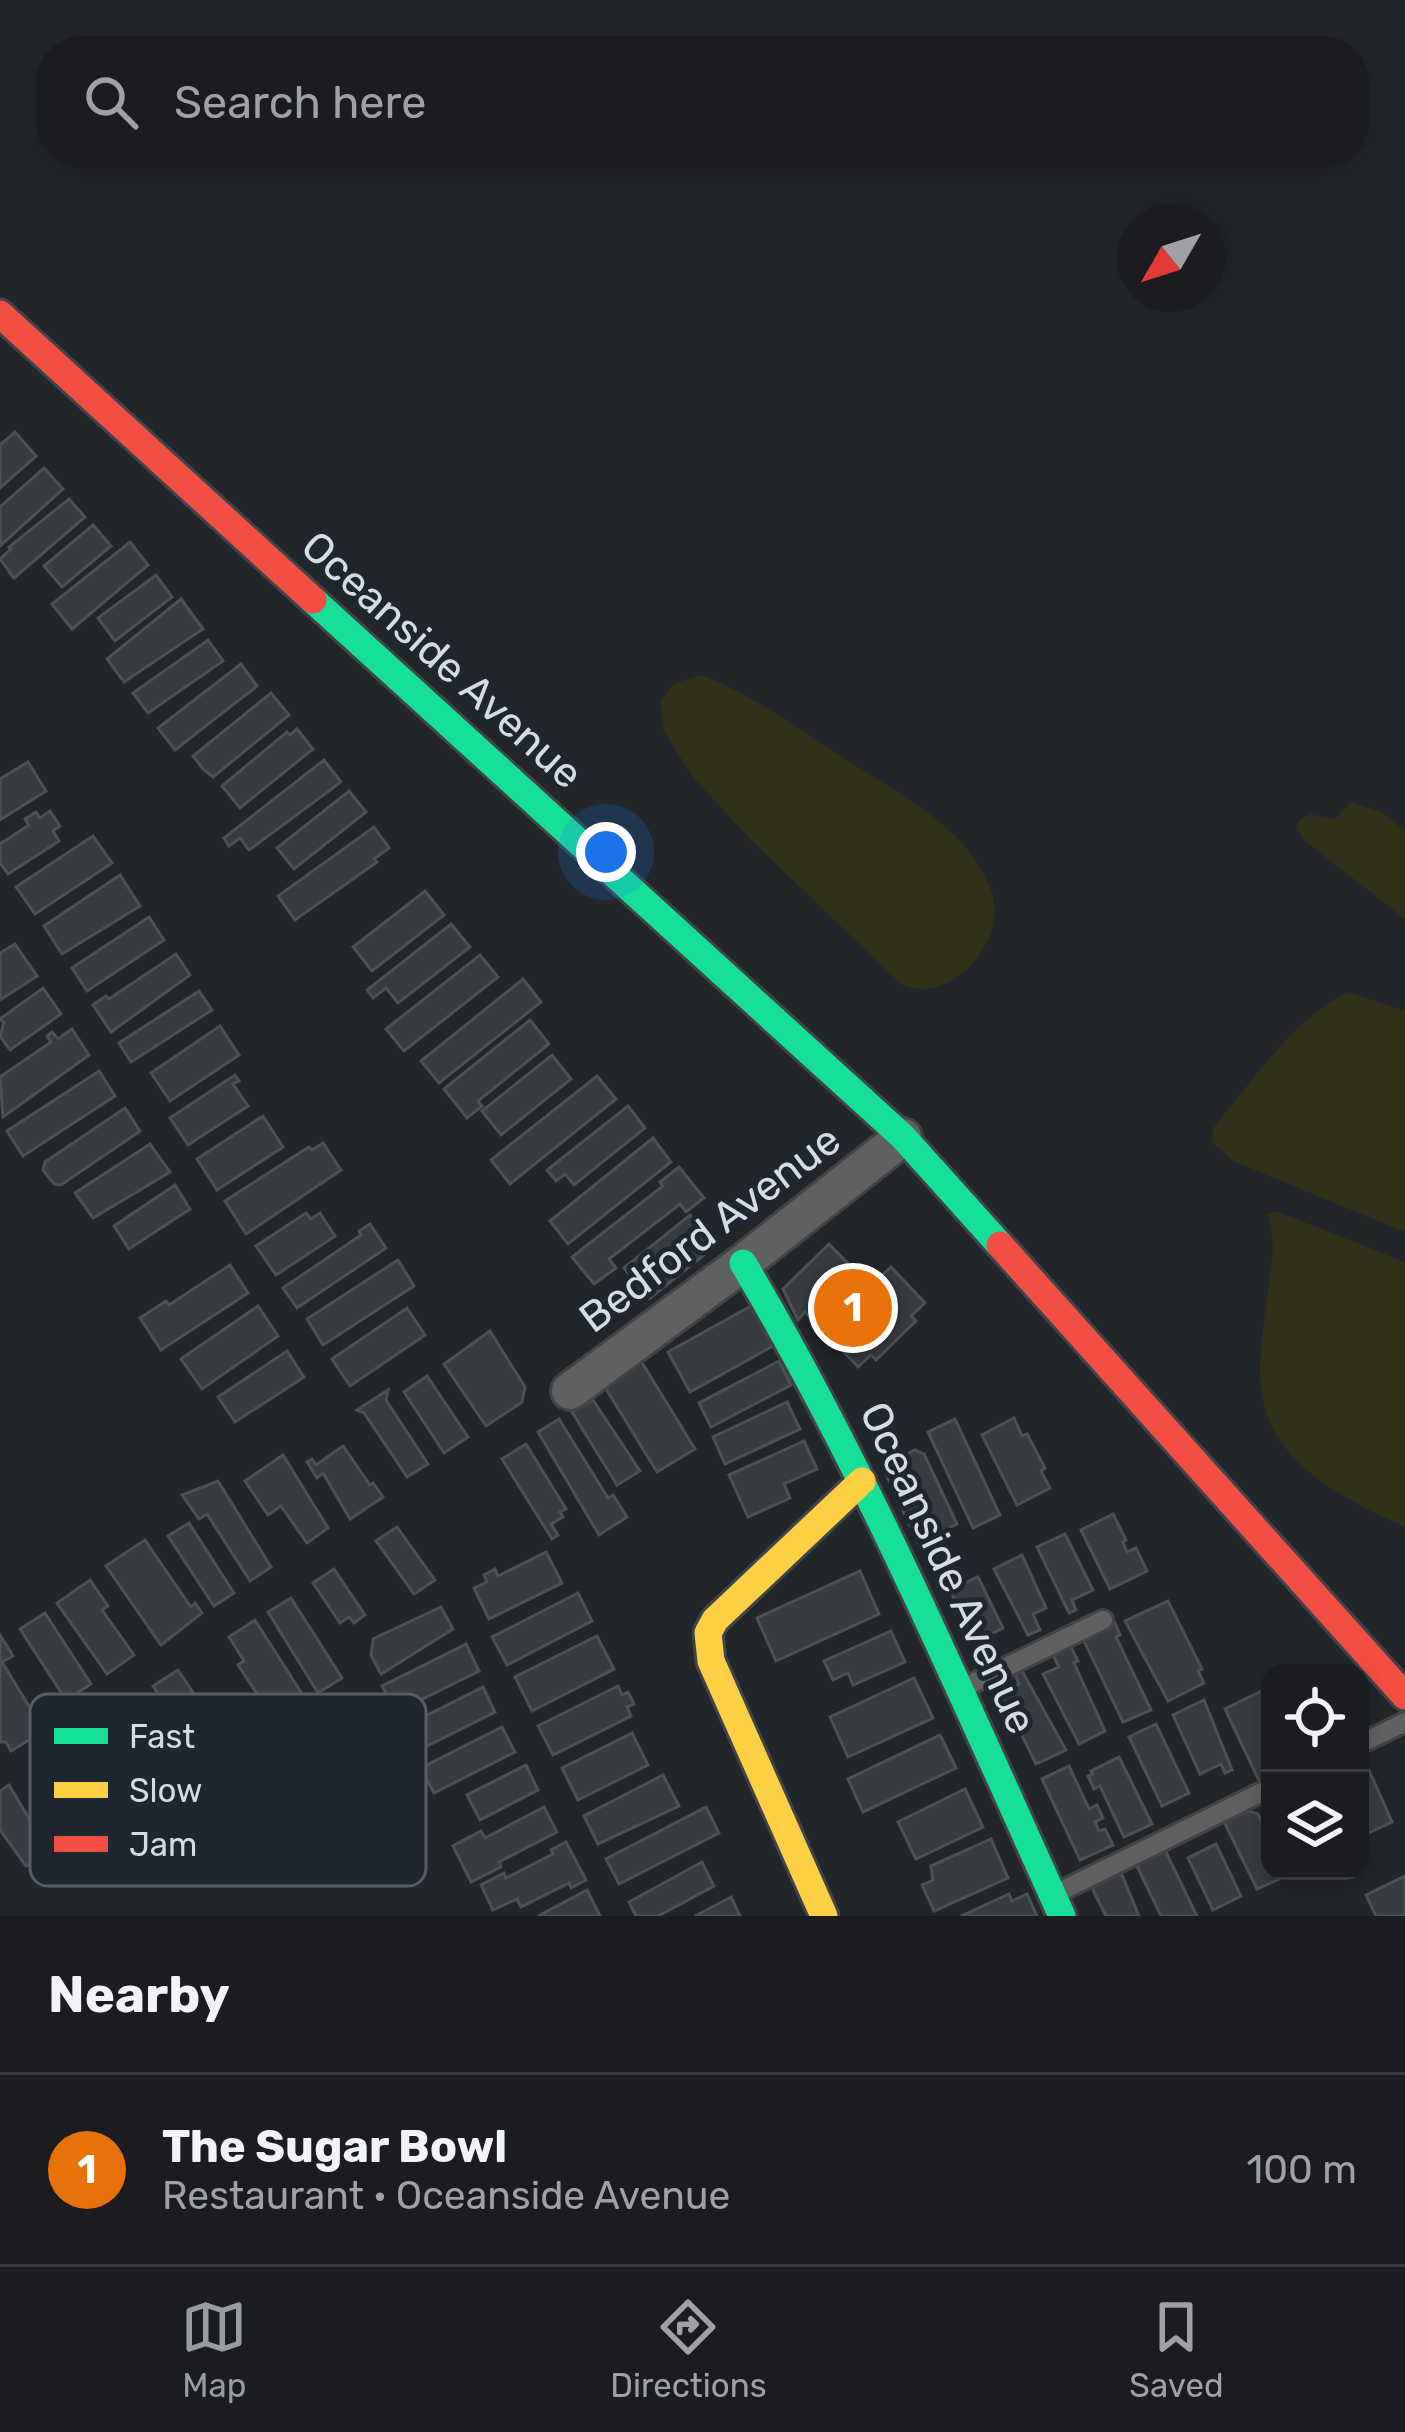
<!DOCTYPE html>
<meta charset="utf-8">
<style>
:root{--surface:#1a1c20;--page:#232529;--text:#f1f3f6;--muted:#9fa1a5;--line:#383a3e;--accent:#989ca2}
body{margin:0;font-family:Rubik,sans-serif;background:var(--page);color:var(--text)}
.controls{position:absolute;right:36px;bottom:36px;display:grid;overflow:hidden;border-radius:24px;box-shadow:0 6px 18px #0003}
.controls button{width:108px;height:108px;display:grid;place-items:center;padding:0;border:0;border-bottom:3px solid var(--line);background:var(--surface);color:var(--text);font:60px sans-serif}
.compass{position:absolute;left:1117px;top:204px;width:108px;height:108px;border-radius:50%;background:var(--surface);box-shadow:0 6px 18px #0003;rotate:231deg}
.you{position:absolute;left:606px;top:852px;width:42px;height:42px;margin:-30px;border:9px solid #fff;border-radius:50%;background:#1a73e8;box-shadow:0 0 0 18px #1a73e833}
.badge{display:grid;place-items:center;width:78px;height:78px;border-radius:50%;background:var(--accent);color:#fff;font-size:39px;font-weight:700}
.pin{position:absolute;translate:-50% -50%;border:6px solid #fff;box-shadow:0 3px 12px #0006}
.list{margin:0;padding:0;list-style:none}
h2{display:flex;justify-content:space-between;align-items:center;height:156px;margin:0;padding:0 48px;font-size:51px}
h2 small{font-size:39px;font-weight:400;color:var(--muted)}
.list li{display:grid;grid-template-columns:78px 1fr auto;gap:36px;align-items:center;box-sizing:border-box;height:192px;padding:0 48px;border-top:3px solid var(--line)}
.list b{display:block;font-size:45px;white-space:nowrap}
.list p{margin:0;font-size:39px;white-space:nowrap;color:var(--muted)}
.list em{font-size:39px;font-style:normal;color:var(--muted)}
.icon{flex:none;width:66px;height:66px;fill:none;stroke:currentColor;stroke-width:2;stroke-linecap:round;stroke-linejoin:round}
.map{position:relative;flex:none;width:1405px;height:1916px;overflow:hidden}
.search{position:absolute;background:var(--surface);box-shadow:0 6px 18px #0003;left:36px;right:36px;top:36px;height:132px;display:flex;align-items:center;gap:30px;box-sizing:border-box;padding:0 42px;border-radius:48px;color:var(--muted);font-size:45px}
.sheet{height:348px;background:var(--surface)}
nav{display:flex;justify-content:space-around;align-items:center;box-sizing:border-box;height:168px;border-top:3px solid var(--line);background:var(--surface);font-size:33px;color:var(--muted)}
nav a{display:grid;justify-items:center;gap:6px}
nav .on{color:var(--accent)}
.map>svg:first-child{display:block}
.green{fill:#2f3017}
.building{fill:#383b40;stroke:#4d5055;stroke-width:3}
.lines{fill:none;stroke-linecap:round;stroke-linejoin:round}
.lane-casing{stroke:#404347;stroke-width:24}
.street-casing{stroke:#404347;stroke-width:42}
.fast-casing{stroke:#404347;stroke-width:33}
.slow-casing{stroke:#404347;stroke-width:33}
.jam-casing{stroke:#404347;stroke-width:33}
.lane{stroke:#5f605f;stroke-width:18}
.street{stroke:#5f605f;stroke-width:36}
.fast{stroke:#16e098;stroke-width:27}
.slow{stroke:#ffcf43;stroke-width:27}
.jam{stroke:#f24e42;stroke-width:27}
.labels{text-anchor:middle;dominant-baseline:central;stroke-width:10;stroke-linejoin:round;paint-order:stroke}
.street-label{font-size:42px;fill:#d7dce2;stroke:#1e262f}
.key{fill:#1e262f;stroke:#565d65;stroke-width:3}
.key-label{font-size:33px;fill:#d7dce2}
</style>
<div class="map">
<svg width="1405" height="1916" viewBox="0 0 1405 1916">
<rect width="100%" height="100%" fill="#22262b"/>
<!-- green -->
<g class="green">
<path d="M 702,675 C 754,696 798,728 845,759 C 889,788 946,816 976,861 C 981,870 989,883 992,894 C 1007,942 949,1008 901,984 L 750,839 L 693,777 L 664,731 L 660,702 L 673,684 Z"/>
<path d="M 1351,802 L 1382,812 L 1405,832 L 1405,919 L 1304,840 L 1296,828 L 1299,820 L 1311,814 L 1334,820 Z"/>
<path d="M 1348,992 L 1405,1011 L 1405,1232 L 1233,1161 L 1211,1141 L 1213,1128 C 1253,1081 1292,1020 1348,992 Z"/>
<path d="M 1276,1211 L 1405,1262 L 1405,1527 C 1352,1503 1275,1466 1263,1401 C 1256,1368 1263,1331 1267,1298 C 1270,1269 1278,1243 1267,1215 Z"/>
</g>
<!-- building -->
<g class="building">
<path d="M 15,432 L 36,456 L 0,488 L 0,445 Z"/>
<path d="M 44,468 L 63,489 L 0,546 L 0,507 Z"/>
<path d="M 69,499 L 85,517 L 14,578 L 0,559 L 11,549 L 9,547 Z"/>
<path d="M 93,525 L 111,546 L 62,587 L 44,566 Z"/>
<path d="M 130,542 L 148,565 L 72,629 L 52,604 Z"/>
<path d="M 156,575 L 172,597 L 115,641 L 98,618 Z"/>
<path d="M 181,599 L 203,629 L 124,682 L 107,659 Z"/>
<path d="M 208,640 L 223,661 L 148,713 L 133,693 Z"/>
<path d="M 241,664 L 257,686 L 175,750 L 158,728 Z"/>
<path d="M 271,693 L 289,715 L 213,777 L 203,769 L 193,756 Z"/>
<path d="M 297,729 L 313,749 L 240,808 L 222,786 L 287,732 L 290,735 Z"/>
<path d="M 324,760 L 341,782 L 249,850 L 240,838 L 229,846 L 224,838 Z"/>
<path d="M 28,762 L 46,791 L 0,820 L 0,779 Z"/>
<path d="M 349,791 L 366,812 L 294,869 L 277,848 Z"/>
<path d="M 50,811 L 60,826 L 53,831 L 59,841 L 8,874 L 0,863 L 0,844 L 29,825 L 25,819 L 36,812 L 40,818 Z"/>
<path d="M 374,827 L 389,848 L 374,859 L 377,862 L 295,920 L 278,896 Z"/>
<path d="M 93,836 L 112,863 L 35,914 L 16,887 Z"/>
<path d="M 120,875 L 140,906 L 62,954 L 44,926 Z"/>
<path d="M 425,891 L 444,915 L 372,971 L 353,947 Z"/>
<path d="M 149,917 L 164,940 L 87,991 L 72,968 Z"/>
<path d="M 451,924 L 470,947 L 398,1003 L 386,988 L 373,998 L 367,990 Z"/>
<path d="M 15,944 L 37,976 L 0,1000 L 0,953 Z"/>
<path d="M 176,954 L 190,975 L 111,1032 L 93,1005 L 106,996 L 109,999 Z"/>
<path d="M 480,955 L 498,977 L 404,1051 L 386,1029 Z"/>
<path d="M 523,979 L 541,1002 L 439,1083 L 421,1061 Z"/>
<path d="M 43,988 L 61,1014 L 10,1050 L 0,1036 L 4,1023 L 0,1019 Z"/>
<path d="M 199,991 L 212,1010 L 131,1062 L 119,1043 Z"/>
<path d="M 530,1020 L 549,1044 L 478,1101 L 482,1106 L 467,1118 L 444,1089 Z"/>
<path d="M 220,1026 L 239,1055 L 170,1101 L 151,1073 Z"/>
<path d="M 72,1029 L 89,1055 L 3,1117 L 0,1077 L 51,1042 L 47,1036 L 52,1032 L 58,1039 Z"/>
<path d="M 552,1055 L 571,1079 L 501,1135 L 482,1111 Z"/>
<path d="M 99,1071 L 115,1096 L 23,1156 L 7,1131 Z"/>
<path d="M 235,1075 L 239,1081 L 233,1084 L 248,1106 L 188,1145 L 170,1118 Z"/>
<path d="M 597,1076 L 616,1099 L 510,1184 L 491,1160 Z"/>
<path d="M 628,1106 L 645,1128 L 574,1185 L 565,1174 L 556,1181 L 547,1170 Z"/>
<path d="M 125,1108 L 140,1131 L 61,1185 L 54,1184 L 43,1170 L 45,1162 Z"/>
<path d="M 263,1116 L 283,1147 L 217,1190 L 197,1159 Z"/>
<path d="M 653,1138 L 671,1162 L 568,1244 L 550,1221 Z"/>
<path d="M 323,1143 L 341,1170 L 246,1234 L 225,1201 L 304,1150 L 309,1147 L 312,1150 Z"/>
<path d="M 150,1144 L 170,1172 L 93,1218 L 75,1193 Z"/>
<path d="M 679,1167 L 704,1198 L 686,1212 L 680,1204 L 609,1259 L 616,1268 L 594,1284 L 572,1257 L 663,1186 L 660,1182 Z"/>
<path d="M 175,1185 L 190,1209 L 129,1249 L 114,1226 Z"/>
<path d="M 306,1213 L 311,1219 L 320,1213 L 335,1236 L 276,1275 L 256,1246 Z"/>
<path d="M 690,1215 L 715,1246 L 649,1299 L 624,1268 Z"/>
<path d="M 370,1224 L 386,1248 L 297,1308 L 283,1288 L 361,1235 L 359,1231 Z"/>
<path d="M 829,1244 L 870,1286 L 891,1267 L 925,1303 L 911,1316 L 916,1321 L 876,1360 L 871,1355 L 858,1367 L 805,1312 L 798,1320 L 783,1289 Z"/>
<path d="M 398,1260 L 414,1286 L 323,1345 L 307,1319 Z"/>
<path d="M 230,1265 L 248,1293 L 161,1350 L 140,1318 L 166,1301 L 169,1305 Z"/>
<path d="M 258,1306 L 278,1336 L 202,1389 L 181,1359 Z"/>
<path d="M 751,1306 L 773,1346 L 690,1392 L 668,1352 Z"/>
<path d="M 407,1308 L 425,1335 L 350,1386 L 332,1359 Z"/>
<path d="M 490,1331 L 525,1387 L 522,1402 L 486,1426 L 444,1364 Z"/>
<path d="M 287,1351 L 304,1377 L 235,1422 L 218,1397 Z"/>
<path d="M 638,1356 L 695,1449 L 657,1472 L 600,1379 Z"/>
<path d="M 779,1361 L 791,1385 L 711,1427 L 699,1403 Z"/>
<path d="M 427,1376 L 468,1437 L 444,1453 L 404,1392 Z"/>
<path d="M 388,1390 L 386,1400 L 428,1464 L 407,1477 L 364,1413 L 357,1410 Z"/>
<path d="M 593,1400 L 640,1471 L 617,1485 L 572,1412 Z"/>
<path d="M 787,1402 L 800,1429 L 725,1464 L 713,1437 Z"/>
<path d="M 1014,1418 L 1022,1436 L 1027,1434 L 1045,1468 L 1041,1471 L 1050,1488 L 1017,1505 L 982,1435 Z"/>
<path d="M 559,1419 L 608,1498 L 613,1495 L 627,1517 L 599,1535 L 538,1432 Z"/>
<path d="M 955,1419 L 1000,1515 L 973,1528 L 928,1432 Z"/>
<path d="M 804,1441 L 817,1469 L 784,1484 L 790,1498 L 748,1517 L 729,1475 Z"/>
<path d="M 526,1444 L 566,1509 L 560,1512 L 563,1517 L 551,1524 L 558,1535 L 552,1539 L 502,1459 Z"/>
<path d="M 343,1446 L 370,1485 L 373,1483 L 383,1497 L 350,1519 L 323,1473 L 317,1478 L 307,1462 L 312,1459 L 316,1465 Z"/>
<path d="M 915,1450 L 924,1454 L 957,1524 L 918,1543 L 882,1466 Z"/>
<path d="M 283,1455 L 328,1528 L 307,1543 L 281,1506 L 268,1515 L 245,1481 Z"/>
<path d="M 218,1481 L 271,1567 L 250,1581 L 207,1514 L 199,1519 L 182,1495 Z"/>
<path d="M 1113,1514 L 1126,1540 L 1123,1542 L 1127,1552 L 1136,1548 L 1147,1571 L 1110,1589 L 1081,1530 Z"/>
<path d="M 189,1523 L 234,1593 L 214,1606 L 168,1536 Z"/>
<path d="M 397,1527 L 435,1580 L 414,1594 L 376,1541 Z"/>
<path d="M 1065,1534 L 1093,1590 L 1072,1600 L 1076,1610 L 1069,1613 L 1037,1547 Z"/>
<path d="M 145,1540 L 191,1607 L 195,1603 L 202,1613 L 161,1645 L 106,1566 Z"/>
<path d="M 546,1552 L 562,1583 L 489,1619 L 474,1588 L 487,1582 L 484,1575 L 495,1569 L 498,1576 Z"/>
<path d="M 1022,1555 L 1046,1608 L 1033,1614 L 1040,1630 L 1028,1635 L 994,1569 Z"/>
<path d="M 334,1569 L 365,1615 L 354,1623 L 349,1617 L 340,1623 L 313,1583 Z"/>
<path d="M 860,1571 L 879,1614 L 776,1661 L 757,1618 Z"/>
<path d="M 978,1577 L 1003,1628 L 985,1637 L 990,1648 L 980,1653 L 950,1590 Z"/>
<path d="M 90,1580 L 108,1606 L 102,1610 L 134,1655 L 107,1674 L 57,1603 Z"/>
<path d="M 578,1593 L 592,1621 L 507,1665 L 492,1637 Z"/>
<path d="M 291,1598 L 342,1678 L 318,1693 L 268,1612 Z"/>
<path d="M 1168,1601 L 1202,1669 L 1198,1671 L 1204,1683 L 1168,1701 L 1125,1621 Z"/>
<path d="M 441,1607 L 453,1629 L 381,1674 L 371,1655 L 373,1639 Z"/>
<path d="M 45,1613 L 91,1684 L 66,1700 L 20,1629 Z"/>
<path d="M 255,1620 L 304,1697 L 279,1713 L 270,1699 L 263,1703 L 238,1665 L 244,1661 L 229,1637 Z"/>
<path d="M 1115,1623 L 1120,1635 L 1116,1637 L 1151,1710 L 1123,1722 L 1083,1639 Z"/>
<path d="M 891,1631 L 905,1662 L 853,1685 L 848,1673 L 833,1680 L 824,1661 Z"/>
<path d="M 0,1635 L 13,1656 L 2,1662 L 44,1731 L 11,1751 L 6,1742 L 0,1742 Z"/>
<path d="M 597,1636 L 614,1669 L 532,1711 L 515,1677 Z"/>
<path d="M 466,1644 L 479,1671 L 396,1712 L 382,1686 Z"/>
<path d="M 1071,1647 L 1078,1661 L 1074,1663 L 1105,1731 L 1079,1744 L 1043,1674 L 1059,1667 L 1053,1655 Z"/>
<path d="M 178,1670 L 204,1709 L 213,1719 L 219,1719 L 225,1729 L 221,1732 L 224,1752 L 205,1764 L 195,1757 L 177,1730 L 171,1734 L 162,1721 L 172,1715 L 153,1686 Z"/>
<path d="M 1022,1671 L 1066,1750 L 1036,1764 L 1001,1693 L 1019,1684 L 1015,1674 Z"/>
<path d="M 914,1678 L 933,1718 L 848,1757 L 830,1717 Z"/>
<path d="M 618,1686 L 622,1695 L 628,1692 L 634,1704 L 627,1707 L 631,1716 L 553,1755 L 538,1726 Z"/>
<path d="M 483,1687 L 495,1712 L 415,1752 L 402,1728 Z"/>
<path d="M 1270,1687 L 1270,1781 L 1261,1785 L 1225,1709 Z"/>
<path d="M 1204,1700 L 1232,1770 L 1225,1773 L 1221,1764 L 1200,1774 L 1173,1715 Z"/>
<path d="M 1156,1724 L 1189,1793 L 1162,1806 L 1129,1737 Z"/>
<path d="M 502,1727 L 515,1752 L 434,1793 L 421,1768 Z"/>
<path d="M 632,1733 L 648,1765 L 578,1800 L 562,1768 Z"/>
<path d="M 940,1735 L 956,1768 L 863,1812 L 848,1779 Z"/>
<path d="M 1119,1757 L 1152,1824 L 1124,1837 L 1100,1786 L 1094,1789 L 1088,1776 L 1093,1774 L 1091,1771 Z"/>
<path d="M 1365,1761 L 1392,1822 L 1360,1837 L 1360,1763 Z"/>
<path d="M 526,1765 L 538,1790 L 480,1820 L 467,1795 Z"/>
<path d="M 1069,1766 L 1089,1809 L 1097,1805 L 1103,1818 L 1095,1822 L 1099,1831 L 1105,1829 L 1113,1845 L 1080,1860 L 1042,1779 Z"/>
<path d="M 663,1775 L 679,1806 L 598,1844 L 584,1816 Z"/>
<path d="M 9,1785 L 39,1835 L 47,1829 L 58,1846 L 26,1866 L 0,1830 L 0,1791 Z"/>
<path d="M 965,1789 L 983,1827 L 916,1859 L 898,1822 Z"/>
<path d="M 544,1807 L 557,1832 L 499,1862 L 501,1867 L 471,1882 L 453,1846 L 481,1831 L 485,1838 Z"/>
<path d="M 706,1807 L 719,1833 L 619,1884 L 606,1859 Z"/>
<path d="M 1248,1811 L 1258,1814 L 1270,1840 L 1270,1871 L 1284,1871 L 1286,1876 L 1257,1889 L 1224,1822 Z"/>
<path d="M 991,1839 L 1008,1878 L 934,1911 L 922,1885 L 933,1880 L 931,1866 Z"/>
<path d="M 566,1842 L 586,1880 L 571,1888 L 569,1883 L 521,1907 L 517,1899 L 493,1910 L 481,1885 L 504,1873 L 506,1878 L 553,1854 L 551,1850 Z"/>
<path d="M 1216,1844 L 1241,1896 L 1213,1910 L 1188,1858 Z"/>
<path d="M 1164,1848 L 1197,1916 L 1161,1916 L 1135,1862 Z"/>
<path d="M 702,1862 L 714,1886 L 658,1916 L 636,1916 L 629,1902 Z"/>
<path d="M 1117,1872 L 1122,1875 L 1139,1916 L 1106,1916 L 1093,1890 L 1092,1885 Z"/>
<path d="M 1405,1876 L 1405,1916 L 1376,1916 L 1366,1895 Z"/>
<path d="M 587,1890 L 600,1916 L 538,1916 Z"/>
<path d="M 1009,1894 L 1012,1901 L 1027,1894 L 1037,1916 L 961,1916 Z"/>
<path d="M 731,1897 L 740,1916 L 695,1916 Z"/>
</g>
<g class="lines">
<!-- lane casing -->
<g class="lane-casing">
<g id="lane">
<path d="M 961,1689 L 1103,1620"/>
<path d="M 1360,1744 L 1405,1722"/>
<path d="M 1053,1895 L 1270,1788"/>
</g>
</g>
<!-- street casing -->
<g class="street-casing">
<path id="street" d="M 570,1391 L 743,1263 L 903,1137"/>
</g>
<!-- fast casing -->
<g class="fast-casing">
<g id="fast">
<path d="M 313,600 L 903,1137 L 1000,1245"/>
<path d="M 743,1263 C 867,1472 962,1695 1062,1916"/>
</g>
</g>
<!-- slow casing -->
<g class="slow-casing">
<path id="slow" d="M 824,1916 L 711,1661 L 708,1633 L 715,1620 L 862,1481"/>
</g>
<!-- jam casing -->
<g class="jam-casing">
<g id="jam">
<path d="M 0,314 L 313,600"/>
<path d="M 1000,1245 L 1405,1696"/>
</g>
</g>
<!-- lane -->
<use href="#lane" class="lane"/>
<!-- street -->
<use href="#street" class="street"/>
<!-- fast -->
<use href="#fast" class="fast"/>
<!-- slow -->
<use href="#slow" class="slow"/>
<!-- jam -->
<use href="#jam" class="jam"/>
</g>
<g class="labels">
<!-- street labels -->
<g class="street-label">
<text transform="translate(442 660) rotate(42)">Oceanside Avenue</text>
<text transform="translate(710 1229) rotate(-37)">Bedford Avenue</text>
<text transform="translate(948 1568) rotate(65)">Oceanside Avenue</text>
</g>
</g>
<!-- legend -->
<rect x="30" y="1694" width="396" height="192" rx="18" class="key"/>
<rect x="54" y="1728" width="54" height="16" fill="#16e098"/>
<rect x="54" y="1782" width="54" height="16" fill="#ffcf43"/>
<rect x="54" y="1836" width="54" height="16" fill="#f24e42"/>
<g class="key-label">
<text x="129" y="1748">Fast</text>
<text x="129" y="1802">Slow</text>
<text x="129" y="1856">Jam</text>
</g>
</svg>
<div class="controls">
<button><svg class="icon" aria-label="locate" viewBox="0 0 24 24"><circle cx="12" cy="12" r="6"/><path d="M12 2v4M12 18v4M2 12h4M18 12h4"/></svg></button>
<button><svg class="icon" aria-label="layers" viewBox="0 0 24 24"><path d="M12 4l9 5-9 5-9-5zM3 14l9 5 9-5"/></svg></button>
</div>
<svg class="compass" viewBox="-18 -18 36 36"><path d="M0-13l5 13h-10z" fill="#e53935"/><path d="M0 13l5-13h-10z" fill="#9fa1a5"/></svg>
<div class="you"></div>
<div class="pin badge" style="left:853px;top:1308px;background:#e8710a">1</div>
<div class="search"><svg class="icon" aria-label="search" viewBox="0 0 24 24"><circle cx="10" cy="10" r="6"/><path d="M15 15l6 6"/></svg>Search here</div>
</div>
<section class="sheet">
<h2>Nearby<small></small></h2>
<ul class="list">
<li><span class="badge" style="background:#e8710a">1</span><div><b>The Sugar Bowl</b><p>Restaurant · Oceanside Avenue</p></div><em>100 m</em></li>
</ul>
</section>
<nav>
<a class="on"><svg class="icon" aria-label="map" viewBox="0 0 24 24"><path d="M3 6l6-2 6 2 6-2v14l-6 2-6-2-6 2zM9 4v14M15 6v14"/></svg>Map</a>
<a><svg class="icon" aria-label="directions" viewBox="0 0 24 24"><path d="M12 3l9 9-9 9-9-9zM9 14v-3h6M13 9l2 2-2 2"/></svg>Directions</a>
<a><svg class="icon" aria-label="saved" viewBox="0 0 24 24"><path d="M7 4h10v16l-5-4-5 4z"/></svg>Saved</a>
</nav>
